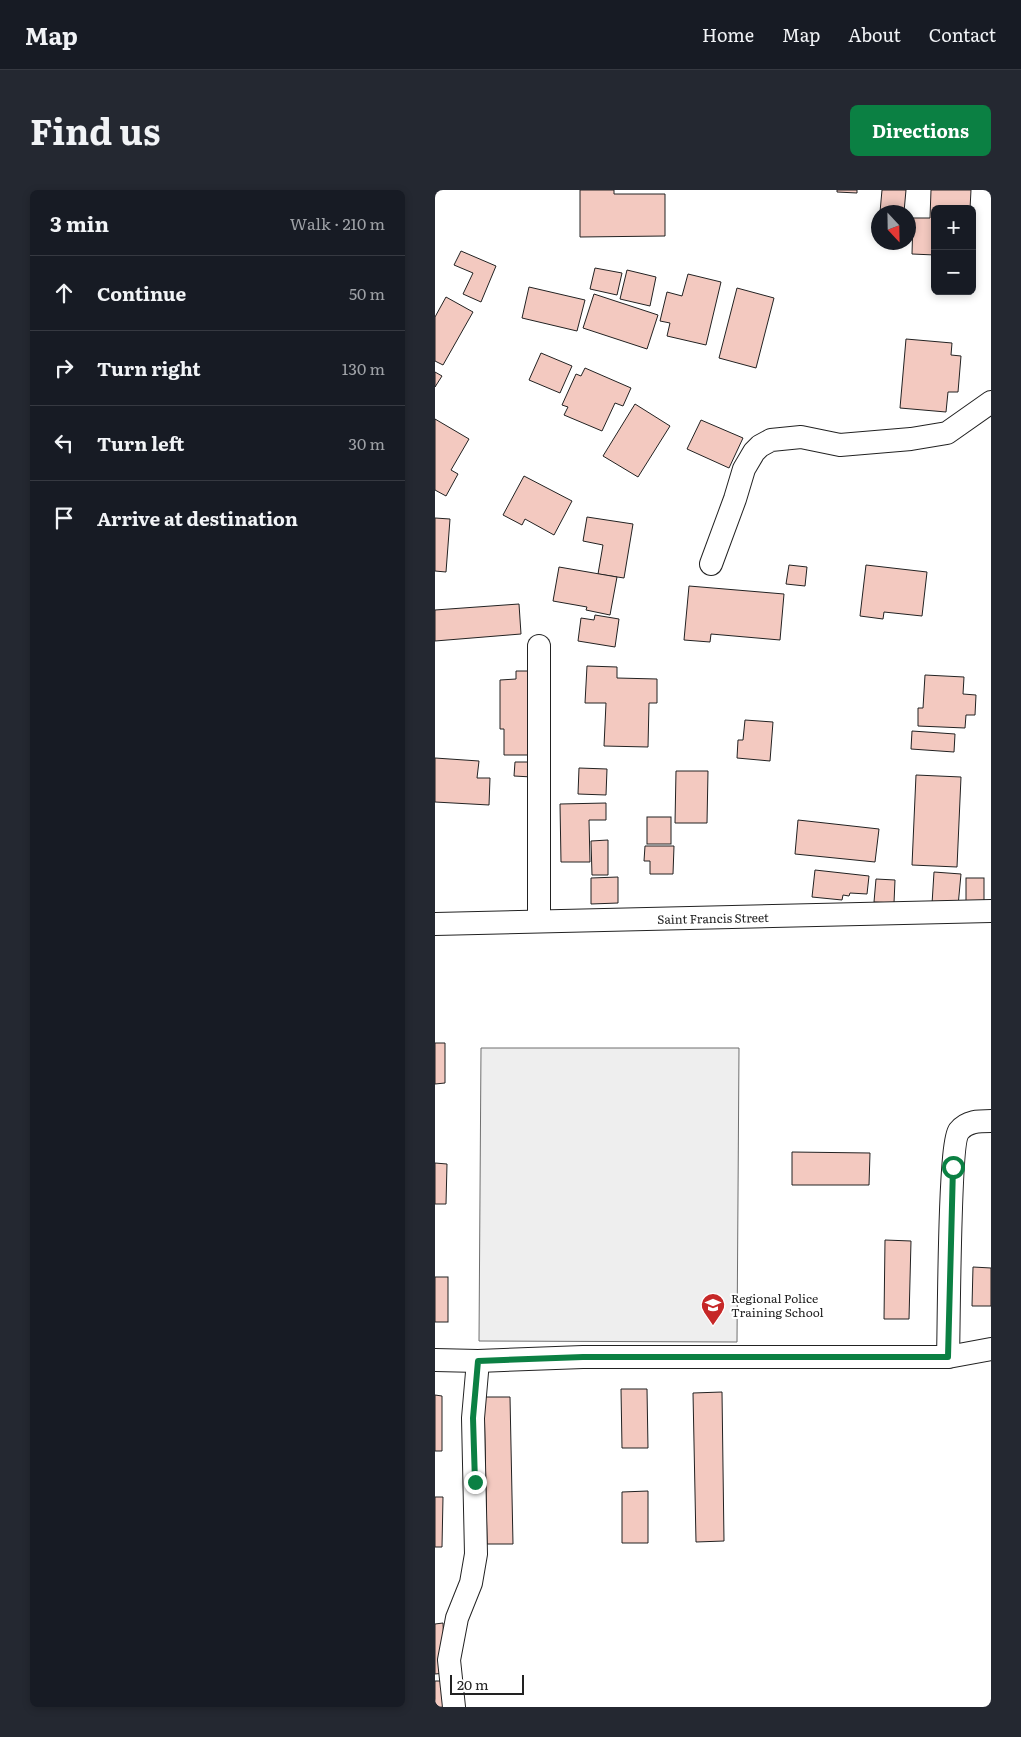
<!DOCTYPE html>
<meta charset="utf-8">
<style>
:root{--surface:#171b24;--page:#242831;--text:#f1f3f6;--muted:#9ea1a6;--line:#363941;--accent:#0b8043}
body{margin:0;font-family:Literata,serif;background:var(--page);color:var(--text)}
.controls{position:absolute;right:15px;top:15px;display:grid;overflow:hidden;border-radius:8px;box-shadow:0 2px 8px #0003}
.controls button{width:45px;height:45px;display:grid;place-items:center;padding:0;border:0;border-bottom:1px solid var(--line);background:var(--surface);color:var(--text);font:25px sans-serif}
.compass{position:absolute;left:436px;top:15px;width:45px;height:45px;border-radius:50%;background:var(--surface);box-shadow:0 2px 8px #0003;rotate:158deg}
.scale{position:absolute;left:15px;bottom:12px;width:74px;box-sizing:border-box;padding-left:5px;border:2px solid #222;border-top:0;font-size:14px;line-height:18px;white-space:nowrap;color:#222;-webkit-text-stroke:4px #fff;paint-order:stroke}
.stop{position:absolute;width:15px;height:15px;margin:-11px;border:4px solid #0b8043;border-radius:50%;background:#fff}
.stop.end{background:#0b8043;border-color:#fff;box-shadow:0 1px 5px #0008}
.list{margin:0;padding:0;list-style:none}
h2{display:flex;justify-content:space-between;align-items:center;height:65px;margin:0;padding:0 20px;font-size:21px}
h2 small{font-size:16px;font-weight:400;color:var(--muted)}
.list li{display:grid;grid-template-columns:32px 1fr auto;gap:15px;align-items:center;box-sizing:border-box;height:75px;padding:0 20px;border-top:1px solid var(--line)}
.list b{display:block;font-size:19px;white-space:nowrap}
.list em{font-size:16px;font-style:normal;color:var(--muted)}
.icon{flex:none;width:28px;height:28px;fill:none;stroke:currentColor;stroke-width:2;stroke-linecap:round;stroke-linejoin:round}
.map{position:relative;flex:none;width:556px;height:1517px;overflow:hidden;border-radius:8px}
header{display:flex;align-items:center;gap:30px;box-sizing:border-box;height:70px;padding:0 25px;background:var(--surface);border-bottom:1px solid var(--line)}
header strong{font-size:24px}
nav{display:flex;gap:28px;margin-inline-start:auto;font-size:18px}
.intro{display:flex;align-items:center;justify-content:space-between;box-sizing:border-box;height:120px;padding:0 30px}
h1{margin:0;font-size:35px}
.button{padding:12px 22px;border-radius:8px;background:var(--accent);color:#fff;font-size:18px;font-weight:700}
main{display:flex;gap:30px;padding:0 30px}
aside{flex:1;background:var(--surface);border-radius:8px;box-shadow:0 2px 8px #0003}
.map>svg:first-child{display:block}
.green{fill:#eee;stroke:#6f6f6f}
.building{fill:#f3c9c0;stroke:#222}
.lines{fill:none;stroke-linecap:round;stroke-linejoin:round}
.street-casing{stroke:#222;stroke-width:24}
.street{stroke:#fff;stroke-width:22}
.route{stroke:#0b8043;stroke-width:6}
.labels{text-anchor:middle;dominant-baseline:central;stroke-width:4;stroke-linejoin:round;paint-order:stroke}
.street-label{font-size:12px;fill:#222;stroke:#fff}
.poi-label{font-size:12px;fill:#222;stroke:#fff;text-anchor:start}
</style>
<header>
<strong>Map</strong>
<nav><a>Home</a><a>Map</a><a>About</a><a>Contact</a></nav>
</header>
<div class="intro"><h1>Find us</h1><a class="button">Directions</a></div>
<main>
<aside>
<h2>3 min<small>Walk · 210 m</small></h2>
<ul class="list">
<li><svg class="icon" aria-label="ahead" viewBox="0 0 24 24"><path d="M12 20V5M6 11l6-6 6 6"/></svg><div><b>Continue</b></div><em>50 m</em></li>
<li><svg class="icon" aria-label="right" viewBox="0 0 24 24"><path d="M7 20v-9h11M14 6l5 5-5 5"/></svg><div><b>Turn right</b></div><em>130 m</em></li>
<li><svg class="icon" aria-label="left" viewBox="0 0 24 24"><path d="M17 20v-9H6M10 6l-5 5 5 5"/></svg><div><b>Turn left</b></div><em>30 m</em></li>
<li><svg class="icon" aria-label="arrive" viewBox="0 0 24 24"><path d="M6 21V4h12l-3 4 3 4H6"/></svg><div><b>Arrive at destination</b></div></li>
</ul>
</aside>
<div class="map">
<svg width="556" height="1517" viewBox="0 0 556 1517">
<rect width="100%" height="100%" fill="#fff"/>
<!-- green -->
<path class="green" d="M 46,858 L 304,858 L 302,1152 L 44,1151 Z"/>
<!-- building -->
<g class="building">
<path d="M 145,0 L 179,0 L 179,4 L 230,4 L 230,46 L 145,47 Z"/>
<path d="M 402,0 L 422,0 L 422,3 L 402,2 Z"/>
<path d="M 447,0 L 471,0 L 469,22 L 445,22 Z"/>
<path d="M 496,0 L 536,0 L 535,19 L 500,19 L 500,65 L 477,64 L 478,28 L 495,28 Z"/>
<path d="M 26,61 L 61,76 L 46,112 L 28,104 L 38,83 L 19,75 Z"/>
<path d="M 160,78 L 187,83 L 182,105 L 155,99 Z"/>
<path d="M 192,80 L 221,87 L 215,116 L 185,109 Z"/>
<path d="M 253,84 L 286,92 L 271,155 L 232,146 L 235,133 L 225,131 L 232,102 L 247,106 Z"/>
<path d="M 94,97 L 150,110 L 142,141 L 87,128 Z"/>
<path d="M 302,98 L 339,108 L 321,178 L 284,168 Z"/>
<path d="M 159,104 L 223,125 L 212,159 L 148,138 Z"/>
<path d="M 11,107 L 38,122 L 8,175 L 0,171 L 0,127 Z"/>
<path d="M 471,149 L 517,153 L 516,165 L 526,166 L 523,202 L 513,202 L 511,222 L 465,218 Z"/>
<path d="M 106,163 L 137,176 L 125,203 L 94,190 Z"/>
<path d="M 150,178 L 196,198 L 188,216 L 180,213 L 167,241 L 129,225 L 133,217 L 127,215 L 141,184 L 146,186 Z"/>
<path d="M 0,182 L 7,186 L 0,197 Z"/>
<path d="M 200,214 L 235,236 L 203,287 L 168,266 Z"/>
<path d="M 0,229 L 34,249 L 16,280 L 23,284 L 11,306 L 0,300 Z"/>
<path d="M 266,230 L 308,248 L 294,278 L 252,259 Z"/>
<path d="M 89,286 L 137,311 L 119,345 L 90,329 L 87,335 L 68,325 Z"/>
<path d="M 152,327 L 198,334 L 189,388 L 163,384 L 168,355 L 148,351 Z"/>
<path d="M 0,328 L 15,329 L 11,382 L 0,381 Z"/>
<path d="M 354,375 L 372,377 L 370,396 L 351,394 Z"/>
<path d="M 431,375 L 492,382 L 487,426 L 449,422 L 448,429 L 425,426 Z"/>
<path d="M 124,377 L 182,387 L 175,425 L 151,420 L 152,417 L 118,411 Z"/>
<path d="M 254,396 L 349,404 L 345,450 L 276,444 L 275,452 L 249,450 Z"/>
<path d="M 84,414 L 86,444 L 0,451 L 0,420 Z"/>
<path d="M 160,425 L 184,429 L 180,457 L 143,451 L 146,428 L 159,430 Z"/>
<path d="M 152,476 L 182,477 L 182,488 L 222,489 L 222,513 L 214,513 L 213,557 L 169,556 L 171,513 L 150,513 Z"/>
<path d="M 81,481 L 100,481 L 101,565 L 69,565 L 69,539 L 65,539 L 65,490 L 81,489 Z"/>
<path d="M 490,485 L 529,487 L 528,504 L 541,505 L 540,525 L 531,525 L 530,538 L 483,536 L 483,518 L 488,518 Z"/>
<path d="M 310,530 L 338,532 L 335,571 L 302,568 L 303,550 L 308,550 Z"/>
<path d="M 477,541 L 520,544 L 519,562 L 476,559 Z"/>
<path d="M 0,568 L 44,571 L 42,588 L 55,588 L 54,615 L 0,612 Z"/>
<path d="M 80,572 L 97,572 L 97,587 L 79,586 Z"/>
<path d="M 144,578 L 172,579 L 171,605 L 143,604 Z"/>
<path d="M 241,581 L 273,581 L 272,633 L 240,633 Z"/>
<path d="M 481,585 L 526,587 L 522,677 L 477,675 Z"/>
<path d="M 171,613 L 171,630 L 154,630 L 155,672 L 126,672 L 125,614 Z"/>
<rect x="212" y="627" width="24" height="27"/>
<path d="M 363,630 L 444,639 L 440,672 L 360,664 Z"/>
<path d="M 173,650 L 173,685 L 157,685 L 156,651 Z"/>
<path d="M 210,656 L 239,656 L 238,684 L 215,684 L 215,671 L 209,671 Z"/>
<path d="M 380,680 L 434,686 L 432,704 L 415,703 L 414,706 L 408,705 L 407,710 L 377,707 Z"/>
<path d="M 499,682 L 526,684 L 523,716 L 497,714 Z"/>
<path d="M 183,687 L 183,713 L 156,714 L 156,688 Z"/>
<rect x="531" y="688" width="18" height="26"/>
<path d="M 441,689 L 460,690 L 459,713 L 439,712 Z"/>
<path d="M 0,853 L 10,853 L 10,893 L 0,894 Z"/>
<path d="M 357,962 L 435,963 L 434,995 L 357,995 Z"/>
<path d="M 0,973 L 12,974 L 11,1014 L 0,1014 Z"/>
<path d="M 450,1050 L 476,1051 L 474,1129 L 449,1129 Z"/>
<path d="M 538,1077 L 556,1078 L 556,1116 L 537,1116 Z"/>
<rect x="0" y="1087" width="13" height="45"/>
<path d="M 186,1199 L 212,1199 L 213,1258 L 187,1258 Z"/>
<path d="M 287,1202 L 289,1351 L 261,1352 L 258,1203 Z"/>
<path d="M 0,1205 L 7,1206 L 7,1261 L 0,1261 Z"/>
<path d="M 49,1207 L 75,1207 L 78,1354 L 52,1354 Z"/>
<path d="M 213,1301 L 213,1353 L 187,1353 L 187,1302 Z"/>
<path d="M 0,1307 L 8,1307 L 7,1357 L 0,1357 Z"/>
<path d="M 8,1433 L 10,1483 L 0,1484 L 0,1434 Z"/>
<path d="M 0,1491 L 10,1491 L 9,1517 L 0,1517 Z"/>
</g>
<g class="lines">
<!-- street casing -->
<g class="street-casing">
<g id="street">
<path d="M 276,374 L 300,309 L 309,279 L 319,262 L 325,256 L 336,250 L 366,247 L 405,255 L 476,249 L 512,243 L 556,212"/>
<path d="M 104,456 L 104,731"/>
<path d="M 0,734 L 556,721"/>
<path d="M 513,1167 C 514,1137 514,954 524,941 C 532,931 544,931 556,931"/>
<path d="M 0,1170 L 43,1171 L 148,1167 L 513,1167 L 556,1159"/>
<path d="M 19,1517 L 14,1470 L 22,1428 L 36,1393 L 41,1364 L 38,1228 L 43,1171"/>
</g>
</g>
<!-- street -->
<use href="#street" class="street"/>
</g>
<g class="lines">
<!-- route -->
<path class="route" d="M 40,1292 L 38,1228 L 43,1171 L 148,1167 L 513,1167 L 518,977"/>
</g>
<!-- icons -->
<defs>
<g id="school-pin" transform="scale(1.25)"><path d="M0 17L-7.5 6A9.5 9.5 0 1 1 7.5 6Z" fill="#c62828" stroke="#fff"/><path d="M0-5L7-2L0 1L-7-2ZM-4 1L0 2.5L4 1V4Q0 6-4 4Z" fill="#fff"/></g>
</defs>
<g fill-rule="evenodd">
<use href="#school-pin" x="278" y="1115"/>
</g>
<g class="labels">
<!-- street labels -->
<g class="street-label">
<text transform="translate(278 728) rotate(-1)">Saint Francis Street</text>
</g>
<!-- poi labels -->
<g class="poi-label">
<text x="296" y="1108">Regional Police<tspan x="296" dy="14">Training School</tspan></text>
</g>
</g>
</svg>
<div class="controls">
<button>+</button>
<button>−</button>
</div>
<svg class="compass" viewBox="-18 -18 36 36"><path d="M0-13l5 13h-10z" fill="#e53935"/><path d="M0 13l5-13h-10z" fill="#9ea1a6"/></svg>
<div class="scale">20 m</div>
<div class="stop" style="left:518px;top:977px"></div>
<div class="stop end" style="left:40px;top:1292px"></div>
</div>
</main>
